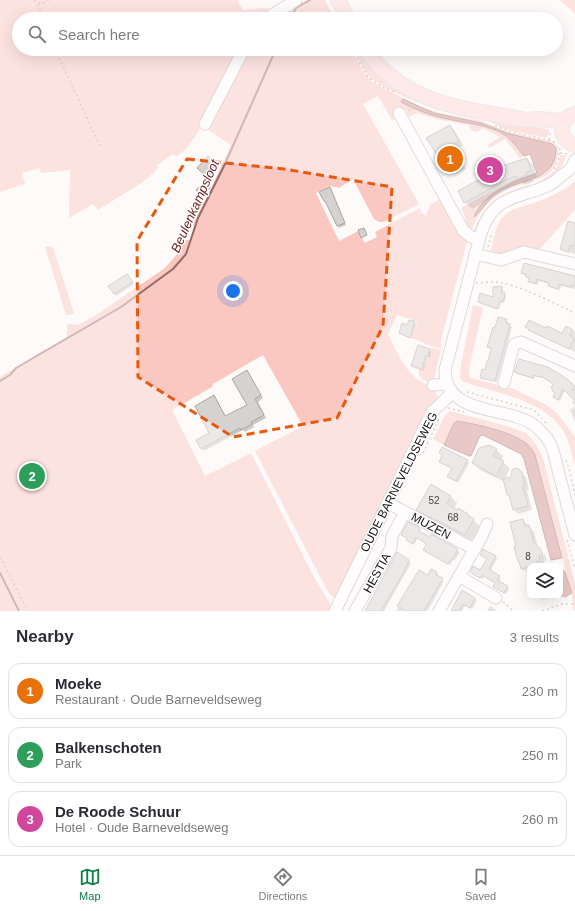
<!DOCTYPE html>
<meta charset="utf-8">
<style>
:root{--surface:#fff;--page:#f2f2f3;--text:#2b2b33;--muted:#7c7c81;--line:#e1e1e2;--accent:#0b8043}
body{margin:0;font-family:Arial,sans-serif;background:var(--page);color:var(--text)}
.controls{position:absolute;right:12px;bottom:12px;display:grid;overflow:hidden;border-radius:8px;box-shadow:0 4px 16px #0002}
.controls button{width:36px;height:36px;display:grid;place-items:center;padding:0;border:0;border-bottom:1px solid var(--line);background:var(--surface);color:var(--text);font:20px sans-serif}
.you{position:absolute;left:233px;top:291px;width:14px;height:14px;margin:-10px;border:3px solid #fff;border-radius:50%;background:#1a73e8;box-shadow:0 0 0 6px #1a73e833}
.badge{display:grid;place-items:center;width:26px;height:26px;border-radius:50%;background:var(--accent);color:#fff;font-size:13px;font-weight:700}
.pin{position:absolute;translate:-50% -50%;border:2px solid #fff;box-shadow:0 1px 4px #0006}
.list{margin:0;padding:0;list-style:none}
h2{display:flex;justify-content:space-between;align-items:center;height:52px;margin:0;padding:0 16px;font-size:17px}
h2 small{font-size:13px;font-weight:400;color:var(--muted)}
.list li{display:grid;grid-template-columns:26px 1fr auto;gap:12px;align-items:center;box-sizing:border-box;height:56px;margin:0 8px 8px;padding:0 8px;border:1px solid var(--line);border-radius:12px}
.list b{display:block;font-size:15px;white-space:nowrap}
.list p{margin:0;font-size:13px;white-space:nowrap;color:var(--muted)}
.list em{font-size:13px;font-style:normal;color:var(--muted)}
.icon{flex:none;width:22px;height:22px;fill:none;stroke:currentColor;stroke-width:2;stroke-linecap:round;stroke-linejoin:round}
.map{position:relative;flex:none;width:575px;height:611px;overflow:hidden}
.search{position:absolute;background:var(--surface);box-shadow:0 4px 16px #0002;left:12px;right:12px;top:12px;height:44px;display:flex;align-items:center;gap:10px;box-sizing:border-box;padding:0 14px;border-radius:22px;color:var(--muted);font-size:15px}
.sheet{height:244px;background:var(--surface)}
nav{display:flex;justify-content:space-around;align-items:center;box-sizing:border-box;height:56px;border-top:1px solid var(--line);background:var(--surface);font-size:11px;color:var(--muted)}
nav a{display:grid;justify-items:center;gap:2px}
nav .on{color:var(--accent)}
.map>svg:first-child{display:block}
.green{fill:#fac7c1}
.water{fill:#d08f89;stroke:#986a66}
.shadow{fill:#0003}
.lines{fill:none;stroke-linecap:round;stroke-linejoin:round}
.stream{stroke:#986a66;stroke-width:2}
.building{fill:#d6d2d1;stroke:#aaa6a5}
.minor-casing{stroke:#bab5b5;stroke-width:13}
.major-casing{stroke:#d5d5d5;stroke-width:16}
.path{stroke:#aca8a8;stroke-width:1.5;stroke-dasharray:2 3;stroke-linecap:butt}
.minor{stroke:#fff;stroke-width:11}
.major{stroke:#fedad6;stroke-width:14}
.marked{fill:none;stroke:#e8590c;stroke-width:3;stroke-dasharray:8 5;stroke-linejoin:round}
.labels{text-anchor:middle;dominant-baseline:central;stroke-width:3;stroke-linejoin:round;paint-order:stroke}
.number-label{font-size:10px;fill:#474444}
.street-label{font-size:12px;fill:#171515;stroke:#fff}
.water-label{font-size:13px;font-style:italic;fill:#702220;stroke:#fff}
</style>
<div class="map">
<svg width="575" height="611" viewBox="0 0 575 611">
<rect width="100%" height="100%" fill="#fefaf9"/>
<!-- green -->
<g class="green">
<path d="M 0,0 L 237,0 L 243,10 L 263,8 L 278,9 L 262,19 L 19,19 L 19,49 L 242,49 L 203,125 L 186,149 L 176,157 L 173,154 L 157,165 L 158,168 L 146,180 L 98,210 L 93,204 L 69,218 L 70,170 L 41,173 L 40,168 L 22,173 L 25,184 L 0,192 Z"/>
<path d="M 307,0 L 325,0 L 335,19 L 275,19 Z"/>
<path d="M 560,0 L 575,0 L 575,14 Z"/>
<path d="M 249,49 L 351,49 L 363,71 L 372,82 L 421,107 L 440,113 L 482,121 L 504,131 L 554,142 L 558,147 C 559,182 532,179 509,189 C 490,197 477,213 471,232 L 463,223 L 466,221 L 461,208 L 511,181 L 523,177 L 521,180 C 497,190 488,193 475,217 L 486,202 L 497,193 L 513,185 L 535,178 L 545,174 L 556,156 L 556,148 L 552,144 L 505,133 L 481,123 L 434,113 L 403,100 L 402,102 C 417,110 432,115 448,119 C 468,124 487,124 505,135 C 512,140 518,149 524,156 L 520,158 L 505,139 L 489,148 L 488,145 L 500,137 L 483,128 L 477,132 L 471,130 L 469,125 L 436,119 L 417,113 L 409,117 L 405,109 L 393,115 L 395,119 L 392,120 L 378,96 L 363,104 L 419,204 L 384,222 L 379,222 L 374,219 L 353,179 L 339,188 L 331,186 L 316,193 L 339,241 L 358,231 L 365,243 L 377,237 L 375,232 L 420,208 L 421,212 L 426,216 L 430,205 L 440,199 L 458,233 L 468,238 L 441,340 L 441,349 L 425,344 L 425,343 L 411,338 L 417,321 L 397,315 L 388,334 C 399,356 408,381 435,387 L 438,398 L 431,406 L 337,597 L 333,597 L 328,592 L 255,451 L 303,426 L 263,355 L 213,384 L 212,387 L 172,410 L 205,476 L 251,453 L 315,579 L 332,607 L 332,611 L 0,611 L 0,377 L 39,353 L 67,337 L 67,324 L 78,325 L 96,315 L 165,268 L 178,253 L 183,242 L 186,240 L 190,240 L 194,226 L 193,222 L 207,197 L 231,145 L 207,129 Z"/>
<path d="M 354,49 L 360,49 L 438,110 C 423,105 379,87 369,76 C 362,68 358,58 354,49 Z"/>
<path d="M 468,113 L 550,130 L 548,136 L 546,138 L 505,129 L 484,119 L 463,116 Z"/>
<path d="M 560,155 L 566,155 C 562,174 548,180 532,187 C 545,174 556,179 560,155 Z"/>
<path d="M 575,181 L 575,210 L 538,251 L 505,255 L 491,251 C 493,241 495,228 501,219 C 508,209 521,207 531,204 C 547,198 563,192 575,181 Z"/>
<path d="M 531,184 L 476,232 L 473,234 C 483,202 501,193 531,184 Z"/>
<path d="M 50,246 L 53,248 L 74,313 L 74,314 L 66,315 L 45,247 Z"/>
<path d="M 473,305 L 483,308 L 469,369 L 469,373 L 471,378 L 514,389 L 545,404 L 557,413 L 575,437 L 575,467 C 572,455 570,443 564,432 C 545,400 501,395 468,383 L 462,381 L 460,378 L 461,364 Z"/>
<path d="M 431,347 L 441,350 L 433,383 C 425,382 417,378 419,369 L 423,370 Z"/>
<path d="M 450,411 L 507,426 L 526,433 L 536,444 L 543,458 L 575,583 L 575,611 L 573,611 L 572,593 L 535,455 C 533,451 531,448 528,445 C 514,432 473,427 454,423 L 444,445 L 433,439 L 445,415 Z"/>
</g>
<!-- water -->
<g class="water">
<path d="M 403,99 L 434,113 L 481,123 L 510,134 L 552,144 L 556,148 C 556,183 519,178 497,193 C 487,200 482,211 474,217 C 484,192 513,182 537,173 L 530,154 L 524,156 C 518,149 512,140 505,135 C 487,124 468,124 448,119 C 432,116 416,110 401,102 Z"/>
<path d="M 457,421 C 476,424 514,432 528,445 C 531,448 533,451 535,455 L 562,558 L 551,560 L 524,459 L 521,454 L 483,435 L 480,436 L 471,456 L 469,456 L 444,445 L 454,423 Z"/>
<path d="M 563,570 L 565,572 L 572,593 L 565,597 L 560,595 L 560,571 Z"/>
</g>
<!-- shadow -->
<g class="shadow">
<path d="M 450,126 L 454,130 L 463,145 L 456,150 L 466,169 L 456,174 L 454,173 L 452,174 L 448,170 Z"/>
<path d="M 208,158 L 218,166 L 208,177 L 198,168 Z"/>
<path d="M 488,158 L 495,164 L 498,170 L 527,159 L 533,165 L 537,177 L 532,179 L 533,182 L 524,185 L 522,182 L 514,185 L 472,209 L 465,202 L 489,175 Z"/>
<path d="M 205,182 L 211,188 L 204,196 L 198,190 Z"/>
<path d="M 331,191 L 346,225 L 339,228 L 327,202 L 324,201 Z"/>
<path d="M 575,230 L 575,254 L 563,251 L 561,249 Z"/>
<path d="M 522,273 L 575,277 L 575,289 L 561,286 L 560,290 L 552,288 L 550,286 L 550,284 L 539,281 L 538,285 L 531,283 L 529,281 L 530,279 Z"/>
<path d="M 127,275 L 134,284 L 116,296 L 114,294 Z"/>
<path d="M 501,288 L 503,289 L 503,294 L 506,296 L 504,303 L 501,302 L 499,309 L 479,301 L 495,299 Z"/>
<path d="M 506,320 L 508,322 L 508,325 L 512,327 L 497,382 L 483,379 L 481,377 L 485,371 L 492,349 L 488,347 Z"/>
<path d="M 414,322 L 416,324 L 411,338 L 400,333 Z"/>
<path d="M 526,327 L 563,335 L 566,328 L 575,332 L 575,352 L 532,332 Z"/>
<path d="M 429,350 L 431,352 L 430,357 L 427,357 L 424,371 L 414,368 L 412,366 Z"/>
<path d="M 515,372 L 565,379 L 575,388 L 575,390 L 573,392 L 575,395 L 575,400 L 565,390 L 560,401 L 556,399 L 554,397 L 556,394 L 552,388 L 554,384 L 542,377 L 542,378 L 535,376 L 534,379 L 517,374 Z"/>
<path d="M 249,375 L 263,398 L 258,402 L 266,418 L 253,425 L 254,427 L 245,432 L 243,430 L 204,451 L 202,448 L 211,433 L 214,396 L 226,417 L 248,405 Z"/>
<path d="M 575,400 L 575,407 L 572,402 Z"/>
<path d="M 575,407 L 575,422 L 570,410 Z"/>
<path d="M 496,450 L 503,456 L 501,461 L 510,468 L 505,479 L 512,477 L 518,470 L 526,477 L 529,490 L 527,491 L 532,510 L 518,514 L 513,509 L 505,482 L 480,470 L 473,463 Z"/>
<path d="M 467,461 L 469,463 L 458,483 L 449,477 L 453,469 L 440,462 Z"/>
<path d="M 451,497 L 457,503 L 454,509 L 468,514 L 480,527 L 472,541 L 424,516 L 418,510 Z"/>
<path d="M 523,520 L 534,532 L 538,547 L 543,556 L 545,555 L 543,552 L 544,553 L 547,560 L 544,561 L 545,566 L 530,566 L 530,573 L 527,573 L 522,568 L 521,563 L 519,561 L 517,546 Z"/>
<path d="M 418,528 L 421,532 L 421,533 L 429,538 L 431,535 L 460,552 L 454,561 L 453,560 L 450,565 L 426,552 L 426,543 L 418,538 L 414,545 L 407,540 Z"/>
<path d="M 397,554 L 411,563 L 384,611 L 366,611 Z"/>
<path d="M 495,556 L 497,558 L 490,572 L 501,579 L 499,582 L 509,589 L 506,594 L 496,588 L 496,583 L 484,576 L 483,579 L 473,573 L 481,571 Z"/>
<path d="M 420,571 L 429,576 L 432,571 L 437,573 L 438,575 L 438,577 L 444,581 L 431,605 L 427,611 L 396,611 Z"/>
<path d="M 463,592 L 477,600 L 472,609 L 465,606 L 462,611 L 451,611 Z"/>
<path d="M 540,596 L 555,596 L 555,597 L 543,600 Z"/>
<path d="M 490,606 L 495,609 L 497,611 L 487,611 Z"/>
</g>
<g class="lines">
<!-- stream -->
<g class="stream">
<path d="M 290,19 L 296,8 L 310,0"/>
<path d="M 0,381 L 10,375 L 16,368 L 121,307 L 173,269 L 186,254 L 198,218 L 224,166 L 276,49"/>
<path d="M 0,573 L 19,611"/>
</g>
</g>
<!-- building -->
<g class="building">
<path d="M 450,125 L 459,141 L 452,145 L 463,164 L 450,170 L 449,169 L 447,170 L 426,138 Z"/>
<path d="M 208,156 L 216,163 L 206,176 L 197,168 Z"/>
<path d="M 488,157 L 496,170 L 502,166 L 527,158 L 531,171 L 526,172 L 527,175 L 517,179 L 516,176 L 508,179 L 464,203 L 458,191 L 487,175 L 480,161 Z"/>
<path d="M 205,181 L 210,185 L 201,195 L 196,190 Z"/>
<path d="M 330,187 L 345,223 L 337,226 L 325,201 L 324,201 L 319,192 Z"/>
<path d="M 568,221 L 575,223 L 575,246 L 570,245 L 568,252 L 560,249 Z"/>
<path d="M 364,228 L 367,235 L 361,238 L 358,230 Z"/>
<path d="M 524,263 L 575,276 L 575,286 L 571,285 L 571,287 L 559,284 L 558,289 L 548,286 L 549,283 L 537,279 L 536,283 L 528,282 L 529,278 L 526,277 L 526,275 L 521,273 Z"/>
<path d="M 127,274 L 133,282 L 114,294 L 108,286 Z"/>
<path d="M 502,286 L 502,293 L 505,293 L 504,299 L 503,299 L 502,302 L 500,301 L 497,309 L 478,302 L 480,293 L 493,297 L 493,287 Z"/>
<path d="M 498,317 L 507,319 L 506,323 L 510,324 L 495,381 L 480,378 L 482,369 L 485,370 L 487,361 L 488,361 L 491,348 L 487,347 L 493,327 L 495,328 Z"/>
<path d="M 409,320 L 415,321 L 410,338 L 399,333 L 402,323 L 407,325 Z"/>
<path d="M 529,320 L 546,328 L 547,326 L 562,333 L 566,326 L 573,330 L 570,336 L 574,338 L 569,349 L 528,330 L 529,329 L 525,327 Z"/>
<path d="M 418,345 L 430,349 L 428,356 L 426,355 L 422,369 L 411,366 Z"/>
<path d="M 519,359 L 548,367 L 566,378 L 575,386 L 572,390 L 575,393 L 575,401 L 563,389 L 558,400 L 553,397 L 555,393 L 552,391 L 553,389 L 551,388 L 553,384 L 541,376 L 540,377 L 533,375 L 533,378 L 514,372 Z"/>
<path d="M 247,370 L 261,395 L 255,399 L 264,415 L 251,422 L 252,424 L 241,430 L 240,428 L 201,449 L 196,440 L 209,433 L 195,406 L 214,395 L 225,416 L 247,405 L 232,379 Z"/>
<path d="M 489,445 L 497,449 L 493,456 L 504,461 L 496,476 L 472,463 L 479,448 Z"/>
<path d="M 442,447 L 468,460 L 456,481 L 447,477 L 452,468 L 439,462 L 442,455 L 439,453 Z"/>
<path d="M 515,468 L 519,469 L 522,472 L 525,486 L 523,487 L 528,506 L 513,510 L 509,495 L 507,495 L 503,479 L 511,477 L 512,470 Z"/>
<path d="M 431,484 L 451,496 L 447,504 L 457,510 L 458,508 L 468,514 L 467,515 L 474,519 L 465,535 L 416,510 Z"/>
<path d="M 523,519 L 525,526 L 529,525 L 534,543 L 540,548 L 543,555 L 539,556 L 540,561 L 536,562 L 537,565 L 521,569 L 519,561 L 518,562 L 514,546 L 516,546 L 510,522 Z"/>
<path d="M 408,522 L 419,527 L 420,529 L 419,531 L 429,537 L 431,534 L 458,549 L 452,560 L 451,559 L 448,564 L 423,550 L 426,545 L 425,544 L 425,543 L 416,537 L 412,544 L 406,540 L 407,538 L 401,535 Z"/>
<path d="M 483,549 L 496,556 L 489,569 L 500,576 L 497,580 L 508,586 L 504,593 L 493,587 L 495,583 L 482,575 L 480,578 L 470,572 L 473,566 L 480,570 L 487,559 L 480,555 Z"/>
<path d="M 397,552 L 409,560 L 404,572 L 381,611 L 365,611 Z"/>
<path d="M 431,569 L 437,572 L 436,575 L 443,578 L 424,611 L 405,611 L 397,606 L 419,570 L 428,575 Z"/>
<path d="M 462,590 L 475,598 L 470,608 L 463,604 L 459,611 L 451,611 Z"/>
</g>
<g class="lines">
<!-- minor casing -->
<g class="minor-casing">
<g id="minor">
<path d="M 266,19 L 296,0"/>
<path d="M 399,113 L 463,230 L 471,237 L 479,239"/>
<path d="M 205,124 L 244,49"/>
<path d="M 575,160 C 572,167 570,170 564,174 C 559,177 556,181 551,184 C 520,200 495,192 481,233 L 445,370 C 446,417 506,405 534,425 C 540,430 546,436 550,443 C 555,454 557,467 560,478 C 565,497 570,516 575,535"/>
<path d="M 475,254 L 501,260 L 524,252 L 575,264"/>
<path d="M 504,383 L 513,347 L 515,344 L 521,342 L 575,366"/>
<path d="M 433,385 L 447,384"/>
<path d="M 388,503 L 474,549"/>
<path d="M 459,576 L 496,598"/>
<path d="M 335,611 L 432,412 L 452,393"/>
<path d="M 355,611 L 391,548 L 392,536 L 405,512"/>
<path d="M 439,611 L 482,536 L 487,524"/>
</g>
</g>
<!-- major casing -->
<g class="major-casing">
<g id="major">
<path d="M 338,0 L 348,19"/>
<path d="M 365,49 C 407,106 464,108 527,120 L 538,119 L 564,121"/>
<path d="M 575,114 C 557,118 558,140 575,145"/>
</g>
</g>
<!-- path -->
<g class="path">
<path d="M 34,0 L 41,4 L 49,0"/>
<path d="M 38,4 L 43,19"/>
<path d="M 55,49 L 101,148"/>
<path d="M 352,49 L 368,77 L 376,83 L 394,92"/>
<path d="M 409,111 L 413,102"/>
<path d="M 495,126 L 509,131 L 555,142"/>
<path d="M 549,140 L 551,130"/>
<path d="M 560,153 L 568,154"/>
<path d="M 554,169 L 558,160 L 560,148"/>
<path d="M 488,247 L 492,232"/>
<path d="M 476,283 C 484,283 493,281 502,283 C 523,287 554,303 575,313"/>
<path d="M 467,392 L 534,410 L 548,425"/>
<path d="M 448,408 L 464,412"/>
<path d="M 423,453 L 440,417"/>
<path d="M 566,460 L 569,469 L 575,495"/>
<path d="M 567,540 L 575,569"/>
<path d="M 0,557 L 28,611"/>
<path d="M 503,602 L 514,611"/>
<path d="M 542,611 L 562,604 L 575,604"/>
</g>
<!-- minor -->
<use href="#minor" class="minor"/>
<!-- major -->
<use href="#major" class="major"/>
</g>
<!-- marked area -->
<path d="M0 0H575V611H0ZM 187,159 L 284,169 L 392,187 L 383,326 L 337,418 L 233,437 L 138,377 L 137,241 Z" fill="#fefaf9" fill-opacity=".55" fill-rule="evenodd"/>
<path class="marked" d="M 187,159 L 284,169 L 392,187 L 383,326 L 337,418 L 233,437 L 138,377 L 137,241 Z"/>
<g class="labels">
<!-- number labels -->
<g class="number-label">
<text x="434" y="500">52</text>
<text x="453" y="517">68</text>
<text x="528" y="556">8</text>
</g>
<!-- street labels -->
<g class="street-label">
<text transform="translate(399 482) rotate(-63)">OUDE BARNEVELDSEWEG</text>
<text transform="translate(431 526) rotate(28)">MUZEN</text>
<text transform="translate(377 573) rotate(-61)">HESTIA</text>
</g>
<!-- water labels -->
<g class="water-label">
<text transform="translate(195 206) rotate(-66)">Beulenkampsloot</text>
</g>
</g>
</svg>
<div class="controls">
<button><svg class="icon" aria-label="layers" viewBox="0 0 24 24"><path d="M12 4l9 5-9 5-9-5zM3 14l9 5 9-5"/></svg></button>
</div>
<div class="you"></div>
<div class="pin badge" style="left:450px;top:159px;background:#e8710a">1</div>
<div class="pin badge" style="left:32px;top:476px;background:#2e9e5b">2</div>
<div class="pin badge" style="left:490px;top:170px;background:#d1479c">3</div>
<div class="search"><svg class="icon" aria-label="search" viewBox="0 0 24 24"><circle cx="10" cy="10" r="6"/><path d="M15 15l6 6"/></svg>Search here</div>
</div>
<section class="sheet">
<h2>Nearby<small>3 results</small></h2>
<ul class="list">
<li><span class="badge" style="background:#e8710a">1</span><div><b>Moeke</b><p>Restaurant · Oude Barneveldseweg</p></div><em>230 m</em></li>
<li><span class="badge" style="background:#2e9e5b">2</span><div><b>Balkenschoten</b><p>Park</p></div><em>250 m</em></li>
<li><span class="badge" style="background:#d1479c">3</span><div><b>De Roode Schuur</b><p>Hotel · Oude Barneveldseweg</p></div><em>260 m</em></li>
</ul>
</section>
<nav>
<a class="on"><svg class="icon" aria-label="map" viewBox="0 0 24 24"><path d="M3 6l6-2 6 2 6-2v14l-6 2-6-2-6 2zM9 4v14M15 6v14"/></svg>Map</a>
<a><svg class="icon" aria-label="directions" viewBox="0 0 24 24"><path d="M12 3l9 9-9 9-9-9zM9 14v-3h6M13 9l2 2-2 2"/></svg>Directions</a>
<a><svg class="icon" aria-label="saved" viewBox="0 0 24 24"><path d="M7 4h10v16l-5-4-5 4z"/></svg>Saved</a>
</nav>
